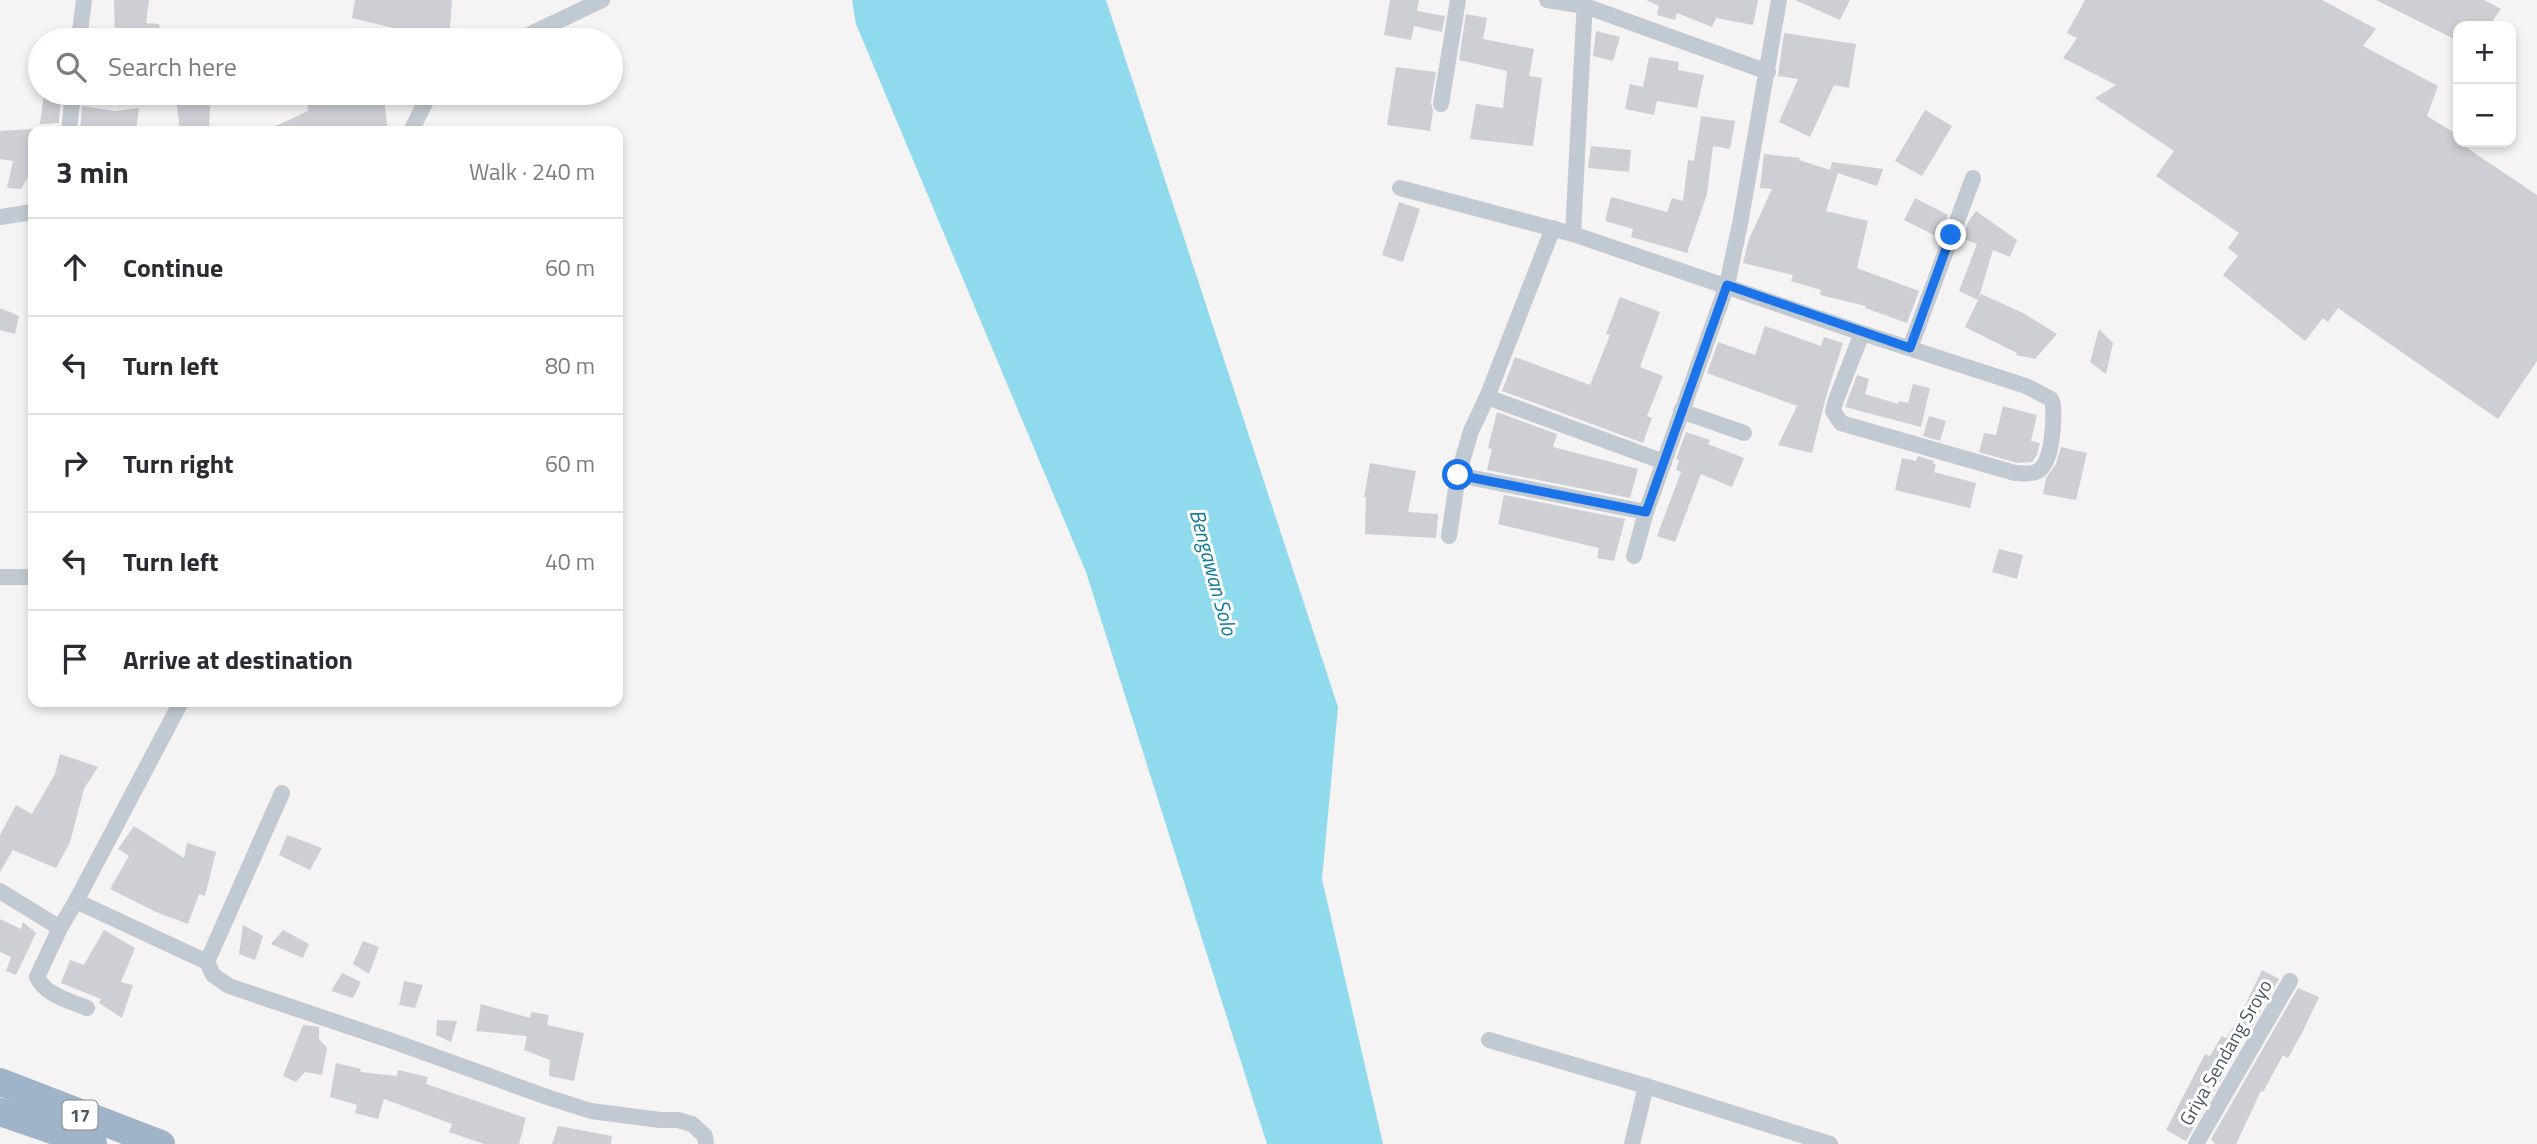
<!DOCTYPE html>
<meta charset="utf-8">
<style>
:root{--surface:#fff;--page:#f2f2f3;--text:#2b2b33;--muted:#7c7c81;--line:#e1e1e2}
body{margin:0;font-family:"Titillium Web",sans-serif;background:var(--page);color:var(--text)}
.controls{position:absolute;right:21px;top:21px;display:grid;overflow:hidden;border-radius:14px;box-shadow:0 4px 10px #0003}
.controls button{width:63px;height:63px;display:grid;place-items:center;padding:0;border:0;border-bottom:2px solid var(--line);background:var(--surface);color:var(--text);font:35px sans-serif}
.stop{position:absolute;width:21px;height:21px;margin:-16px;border:5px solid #1a73e8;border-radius:50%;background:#fff}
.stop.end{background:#1a73e8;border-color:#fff;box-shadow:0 2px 7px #0008}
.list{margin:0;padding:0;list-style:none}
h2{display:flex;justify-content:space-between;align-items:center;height:91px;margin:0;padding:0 28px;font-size:30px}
h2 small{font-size:23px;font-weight:400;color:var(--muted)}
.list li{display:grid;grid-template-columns:46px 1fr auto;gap:21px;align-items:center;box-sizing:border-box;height:98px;padding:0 28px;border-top:2px solid var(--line)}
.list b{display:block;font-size:26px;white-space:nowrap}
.list em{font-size:23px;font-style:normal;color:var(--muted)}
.icon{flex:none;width:38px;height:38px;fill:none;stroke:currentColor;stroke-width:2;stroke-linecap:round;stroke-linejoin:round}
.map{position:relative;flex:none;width:2537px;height:1144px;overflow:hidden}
.search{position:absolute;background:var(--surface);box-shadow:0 4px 10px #0003;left:28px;top:28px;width:595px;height:77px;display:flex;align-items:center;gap:18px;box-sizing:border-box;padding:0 24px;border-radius:38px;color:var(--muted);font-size:26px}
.panel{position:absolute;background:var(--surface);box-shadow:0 4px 10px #0003;left:28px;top:126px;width:595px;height:581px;border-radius:14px}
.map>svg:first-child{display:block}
.water{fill:#90daee}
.building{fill:#cdcfd5}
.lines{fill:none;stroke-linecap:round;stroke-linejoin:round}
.minor{stroke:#c1cad2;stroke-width:16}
.trunk{stroke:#9fb4c9;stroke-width:28}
.route{stroke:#1a73e8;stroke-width:9}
.labels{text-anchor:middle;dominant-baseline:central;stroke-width:6;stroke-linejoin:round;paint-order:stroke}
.shield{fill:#fff;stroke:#808990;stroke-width:2}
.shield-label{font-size:18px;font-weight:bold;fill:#4a5661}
.street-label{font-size:19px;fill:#4a5661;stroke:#fff}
.water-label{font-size:21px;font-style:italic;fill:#0c7c9b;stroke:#fff}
</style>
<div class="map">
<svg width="2537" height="1144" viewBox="0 0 2537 1144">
<rect width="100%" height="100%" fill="#f5f3f3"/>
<!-- water -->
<path class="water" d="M 852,0 L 1106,0 L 1338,707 L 1322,879 L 1383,1144 L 1267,1144 L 1086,572 L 856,24 Z"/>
<!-- building -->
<g class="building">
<path d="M 114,0 L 149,0 L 146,23 L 159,24 L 161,40 L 115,40 Z"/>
<path d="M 355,0 L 452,0 L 449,40 L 421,40 L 422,35 L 352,18 Z"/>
<path d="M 1390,0 L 1419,0 L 1417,11 L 1445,16 L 1442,32 L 1414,26 L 1411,40 L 1384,35 Z"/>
<path d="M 1646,0 L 1758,0 L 1753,25 L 1716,18 L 1712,27 L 1677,13 L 1675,20 L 1657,15 L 1659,6 Z"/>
<path d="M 1795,0 L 1850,0 L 1840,20 Z"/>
<path d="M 2085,0 L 2322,0 L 2376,29 L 2363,46 L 2438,86 L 2427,116 L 2458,135 L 2458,142 L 2472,143 L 2467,148 L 2537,195 L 2537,361 L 2498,419 L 2338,308 L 2328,322 L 2323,318 L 2305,341 L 2223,275 L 2238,256 L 2228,248 L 2239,233 L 2156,176 L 2174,151 L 2095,98 L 2116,85 L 2063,58 L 2077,38 L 2067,33 Z"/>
<path d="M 2376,0 L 2484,0 L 2501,9 L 2489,26 L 2458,26 L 2458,41 Z"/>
<path d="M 1466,14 L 1487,18 L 1483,39 L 1534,49 L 1529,76 L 1542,78 L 1533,146 L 1470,139 L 1476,104 L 1503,108 L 1507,71 L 1459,60 Z"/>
<path d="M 1596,31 L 1620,37 L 1613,61 L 1593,56 Z"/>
<path d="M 1784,33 L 1856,44 L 1849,88 L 1834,85 L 1810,137 L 1779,122 L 1798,79 L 1778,76 Z"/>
<path d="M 1649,57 L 1679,62 L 1678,70 L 1704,75 L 1697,108 L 1657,101 L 1654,115 L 1625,109 L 1630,84 L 1643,87 Z"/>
<path d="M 1396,67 L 1436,72 L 1431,102 L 1433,111 L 1430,131 L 1387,125 Z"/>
<path d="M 44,93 L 61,93 L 59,123 L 40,124 Z"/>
<path d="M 347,97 L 349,102 L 384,100 L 388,131 L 265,131 L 308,111 L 307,101 Z"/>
<path d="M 210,103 L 209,131 L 180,131 L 177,105 Z"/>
<path d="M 82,106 L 115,111 L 139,108 L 136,131 L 80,131 Z"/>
<path d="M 1925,110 L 1952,126 L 1922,176 L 1895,161 Z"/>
<path d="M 1701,116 L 1735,121 L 1730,149 L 1713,146 L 1707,194 L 1687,253 L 1631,237 L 1633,229 L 1605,221 L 1611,197 L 1667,212 L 1672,198 L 1683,201 L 1688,160 L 1694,161 Z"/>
<path d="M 33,129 L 33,178 L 28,177 L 21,189 L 7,188 L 13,161 L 0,159 L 0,131 Z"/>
<path d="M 1591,146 L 1631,150 L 1629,172 L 1588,168 Z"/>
<path d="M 1764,154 L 1800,158 L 1799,160 L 1830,170 L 1832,162 L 1883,169 L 1877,186 L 1838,173 L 1826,211 L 1868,221 L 1857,268 L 1919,291 L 1907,323 L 1865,308 L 1866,306 L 1820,295 L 1821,290 L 1791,281 L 1793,275 L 1743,263 L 1749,239 L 1772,189 L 1760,188 Z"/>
<path d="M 1915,198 L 1948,215 L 1943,230 L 1938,228 L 1934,235 L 1904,220 Z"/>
<path d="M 1399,202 L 1420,209 L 1403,262 L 1382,255 Z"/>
<path d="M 1976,211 L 2017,240 L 2010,257 L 1993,250 L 1978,300 L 1959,291 L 1977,244 L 1962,238 L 1968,222 Z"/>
<path d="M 1981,294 L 2023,313 L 2057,334 L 2035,359 L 2016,355 L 2017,353 L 1965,327 Z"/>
<path d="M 1620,297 L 1660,312 L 1640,367 L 1663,376 L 1647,416 L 1652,418 L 1643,443 L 1502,391 L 1515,357 L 1590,385 L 1610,335 L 1606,334 Z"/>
<path d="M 0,308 L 19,316 L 15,334 L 0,330 Z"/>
<path d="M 1765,326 L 1821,346 L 1824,337 L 1843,343 L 1826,397 L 1812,453 L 1778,445 L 1797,406 L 1707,373 L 1718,342 L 1755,355 Z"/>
<path d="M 2099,329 L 2113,343 L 2106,374 L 2090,362 Z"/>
<path d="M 1857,375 L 1869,379 L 1865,394 L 1898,404 L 1899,401 L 1908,403 L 1913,384 L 1930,388 L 1921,427 L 1845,407 Z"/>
<path d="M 2003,406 L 2037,415 L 2031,441 L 2040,443 L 2037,455 L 2032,462 L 2017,463 L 1979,452 L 1984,433 L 1996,435 Z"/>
<path d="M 1497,412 L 1557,434 L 1553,447 L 1638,469 L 1630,498 L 1487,470 L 1492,449 L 1488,448 Z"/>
<path d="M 1929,416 L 1946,421 L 1940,441 L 1923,436 Z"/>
<path d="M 1686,432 L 1710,440 L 1708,444 L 1744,458 L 1732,487 L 1701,474 L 1675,542 L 1657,536 L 1681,472 L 1676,470 L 1679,460 L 1676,459 Z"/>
<path d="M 2061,447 L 2087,453 L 2076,500 L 2043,494 L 2046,478 L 2056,464 Z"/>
<path d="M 1918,456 L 1934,461 L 1933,464 L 1936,464 L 1934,472 L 1976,483 L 1970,508 L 1895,490 L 1902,458 L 1916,461 Z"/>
<path d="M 1370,463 L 1416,471 L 1408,512 L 1438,514 L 1436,538 L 1365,534 L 1366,497 L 1364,497 Z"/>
<path d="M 1504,495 L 1625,519 L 1614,561 L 1597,558 L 1599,548 L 1498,524 Z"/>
<path d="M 1999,549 L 2023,555 L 2017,579 L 1992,572 Z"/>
<path d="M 60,754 L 98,767 L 84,789 L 70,842 L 56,868 L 13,850 L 0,872 L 0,835 L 16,805 L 32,814 L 55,774 Z"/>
<path d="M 134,826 L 184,858 L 187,843 L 216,852 L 205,896 L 199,894 L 188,924 L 156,912 L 110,889 L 129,856 L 118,849 Z"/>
<path d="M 287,835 L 322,848 L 310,870 L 279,855 Z"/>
<path d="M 0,919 L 21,929 L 23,922 L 36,933 L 16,975 L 6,971 L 11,957 L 0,952 Z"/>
<path d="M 243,925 L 263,936 L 255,960 L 239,954 Z"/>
<path d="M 104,930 L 135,948 L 121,982 L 133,985 L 122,1018 L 99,1003 L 101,999 L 61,983 L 70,960 L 84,965 Z"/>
<path d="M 283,930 L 309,944 L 303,958 L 271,944 Z"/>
<path d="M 363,941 L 379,947 L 369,974 L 353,964 Z"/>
<path d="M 2262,970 L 2279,979 L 2186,1141 L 2166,1130 L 2205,1054 L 2210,1056 L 2222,1036 L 2226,1038 L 2240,1016 Z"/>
<path d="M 342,973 L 361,982 L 353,998 L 331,991 Z"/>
<path d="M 404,981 L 423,985 L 415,1008 L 399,1005 Z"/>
<path d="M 2298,988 L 2319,997 L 2302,1033 L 2288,1058 L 2283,1055 L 2263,1092 L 2261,1091 L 2236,1144 L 2215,1144 L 2211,1139 Z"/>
<path d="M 481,1004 L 530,1018 L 531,1012 L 549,1015 L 547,1025 L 584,1033 L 574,1081 L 549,1076 L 550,1060 L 524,1050 L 527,1036 L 476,1031 Z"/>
<path d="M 437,1020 L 457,1021 L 451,1042 L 436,1035 Z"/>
<path d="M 303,1025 L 319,1027 L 319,1039 L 327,1048 L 322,1075 L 305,1072 L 296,1082 L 283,1076 Z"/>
<path d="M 336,1063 L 361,1069 L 360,1072 L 397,1076 L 398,1070 L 428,1077 L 426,1084 L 526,1118 L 519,1144 L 484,1144 L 449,1132 L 452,1124 L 384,1099 L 378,1119 L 355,1113 L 357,1105 L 330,1097 Z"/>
<path d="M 558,1126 L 612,1136 L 611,1144 L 552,1144 Z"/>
</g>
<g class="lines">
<!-- minor -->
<g class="minor">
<path d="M 1547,0 L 1585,6 L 1768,72"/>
<path d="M 79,40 L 84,0"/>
<path d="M 518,40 L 602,0"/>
<path d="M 1441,104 L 1458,0"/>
<path d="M 69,131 L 73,93"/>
<path d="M 411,131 L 430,93"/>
<path d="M 1400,188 L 1573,234 L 1862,333 L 2026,386 L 2051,399 L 2053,405 C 2054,421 2053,462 2038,471 C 2031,475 2022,473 2015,473 L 1841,423 L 1833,411 L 1836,400 L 1862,333"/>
<path d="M 0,217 L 33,212"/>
<path d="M 1573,234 L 1585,0"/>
<path d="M 1910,348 L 1973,178"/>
<path d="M 1487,397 L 1664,462"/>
<path d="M 1681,411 L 1744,433"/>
<path d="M 1458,475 L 1646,512"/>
<path d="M 1449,536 L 1458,475 L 1471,431 L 1487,397 L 1553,228"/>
<path d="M 1634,556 L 1646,512 L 1727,285 L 1740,224 L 1779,0"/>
<path d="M 0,577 L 33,577"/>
<path d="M 0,891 L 60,928"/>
<path d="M 76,901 L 207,962 L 213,975 L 229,986 L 395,1042 L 547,1097 L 591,1111 L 660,1120 L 678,1120 L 692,1124 L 705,1136 L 706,1144"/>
<path d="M 207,962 L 282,793"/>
<path d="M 87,1008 C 70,1001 45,995 37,977 L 60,928 L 76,901 L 181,702"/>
<path d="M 1489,1040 L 1646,1086 L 1830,1144"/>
<path d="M 1632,1144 L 1646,1086"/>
<path d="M 2196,1144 L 2290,981"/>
</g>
<!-- trunk -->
<g class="trunk">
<path d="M 0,1082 L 161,1144"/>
<path d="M 0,1112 L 93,1144"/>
</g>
</g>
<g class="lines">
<!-- route -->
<path class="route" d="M 1458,475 L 1646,512 L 1727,285 L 1910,348 L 1951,235"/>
</g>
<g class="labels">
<!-- shield labels -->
<rect class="shield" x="62.5" y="1100.5" width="35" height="29" rx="5"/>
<g class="shield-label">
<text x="80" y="1115">17</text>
</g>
<!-- street labels -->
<g class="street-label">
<text transform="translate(2225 1052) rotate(-60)">Griya Sendang Sroyo</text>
</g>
<!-- water labels -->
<g class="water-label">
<text transform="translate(1214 572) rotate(75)">Bengawan Solo</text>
</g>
</g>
</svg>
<div class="controls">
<button>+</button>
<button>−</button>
</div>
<div class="stop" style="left:1458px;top:475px"></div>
<div class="stop end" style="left:1951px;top:235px"></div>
<div class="search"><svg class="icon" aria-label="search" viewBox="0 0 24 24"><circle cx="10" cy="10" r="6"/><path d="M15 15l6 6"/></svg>Search here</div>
<section class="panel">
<h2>3 min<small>Walk · 240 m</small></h2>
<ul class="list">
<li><svg class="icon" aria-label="ahead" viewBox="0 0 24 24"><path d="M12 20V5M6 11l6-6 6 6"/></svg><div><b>Continue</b></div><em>60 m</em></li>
<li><svg class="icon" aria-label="left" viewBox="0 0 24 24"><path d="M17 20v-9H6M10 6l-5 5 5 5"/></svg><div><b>Turn left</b></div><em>80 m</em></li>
<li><svg class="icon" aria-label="right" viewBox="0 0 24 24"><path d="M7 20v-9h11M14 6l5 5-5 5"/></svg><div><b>Turn right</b></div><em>60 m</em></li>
<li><svg class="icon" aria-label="left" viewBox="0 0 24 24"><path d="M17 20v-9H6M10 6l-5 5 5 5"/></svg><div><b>Turn left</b></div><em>40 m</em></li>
<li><svg class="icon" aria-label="arrive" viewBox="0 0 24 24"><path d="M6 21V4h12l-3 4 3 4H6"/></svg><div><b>Arrive at destination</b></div></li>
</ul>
</section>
</div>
